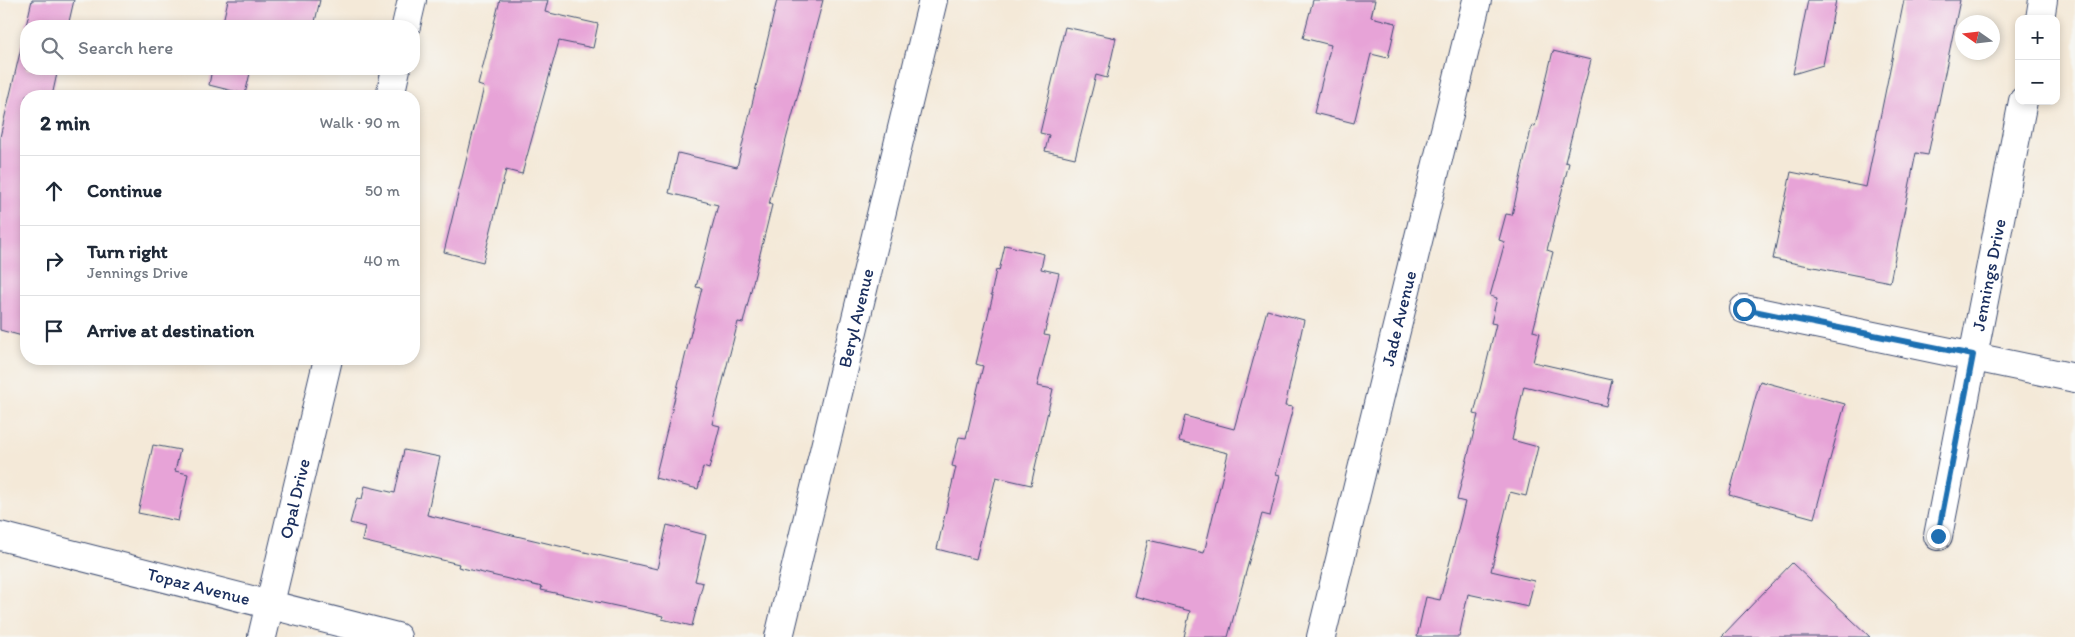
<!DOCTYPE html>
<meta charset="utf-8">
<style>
:root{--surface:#fff;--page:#f2f2f3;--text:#1f2937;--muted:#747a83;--line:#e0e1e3}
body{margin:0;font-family:Itim,sans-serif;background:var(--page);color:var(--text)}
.controls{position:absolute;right:15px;top:15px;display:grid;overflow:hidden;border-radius:10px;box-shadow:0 2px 8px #0003}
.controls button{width:45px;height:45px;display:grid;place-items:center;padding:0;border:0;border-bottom:1px solid var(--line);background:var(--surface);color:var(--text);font:25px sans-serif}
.compass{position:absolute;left:1955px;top:15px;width:45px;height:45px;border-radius:50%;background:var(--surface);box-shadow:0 2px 8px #0003;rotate:284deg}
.stop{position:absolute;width:15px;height:15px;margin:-11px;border:4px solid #1f6fb2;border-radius:50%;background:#fff}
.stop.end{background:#1f6fb2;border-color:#fff;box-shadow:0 1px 5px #0008}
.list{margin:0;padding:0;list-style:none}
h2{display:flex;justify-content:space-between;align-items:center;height:65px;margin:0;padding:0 20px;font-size:21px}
h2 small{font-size:16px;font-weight:400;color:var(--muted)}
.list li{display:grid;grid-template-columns:32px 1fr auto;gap:15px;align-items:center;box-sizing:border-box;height:70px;padding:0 20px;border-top:1px solid var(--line)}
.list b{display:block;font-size:19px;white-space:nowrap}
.list p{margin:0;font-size:16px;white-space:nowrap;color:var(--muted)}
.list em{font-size:16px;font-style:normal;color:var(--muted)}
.icon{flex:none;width:28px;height:28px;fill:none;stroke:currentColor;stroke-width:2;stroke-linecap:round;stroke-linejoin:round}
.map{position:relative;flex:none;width:2075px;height:637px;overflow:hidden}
.search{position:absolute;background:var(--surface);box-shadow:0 2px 8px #0003;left:20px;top:20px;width:400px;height:55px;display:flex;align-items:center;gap:12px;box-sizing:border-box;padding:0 18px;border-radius:20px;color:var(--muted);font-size:19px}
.panel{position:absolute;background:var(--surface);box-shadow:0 2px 8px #0003;left:20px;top:90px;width:400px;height:275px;border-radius:20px}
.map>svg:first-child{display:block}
.building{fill:#e7a3d7}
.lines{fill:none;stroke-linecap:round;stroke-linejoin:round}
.minor-casing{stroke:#3c4b70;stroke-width:30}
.minor{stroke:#fff;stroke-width:28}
.route{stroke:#1f6fb2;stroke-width:6}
.labels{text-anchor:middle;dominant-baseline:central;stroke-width:4;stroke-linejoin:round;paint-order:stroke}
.street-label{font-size:18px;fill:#1b2f5e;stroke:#f6f6f2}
</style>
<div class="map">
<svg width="2075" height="637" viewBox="0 0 2075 637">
<rect width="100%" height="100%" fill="#f6f6f2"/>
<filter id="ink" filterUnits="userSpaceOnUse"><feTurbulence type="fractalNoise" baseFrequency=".02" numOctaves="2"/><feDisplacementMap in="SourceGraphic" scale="10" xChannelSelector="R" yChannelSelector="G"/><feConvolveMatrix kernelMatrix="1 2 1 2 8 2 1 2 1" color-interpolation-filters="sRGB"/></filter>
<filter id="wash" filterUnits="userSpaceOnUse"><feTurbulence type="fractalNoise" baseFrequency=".0096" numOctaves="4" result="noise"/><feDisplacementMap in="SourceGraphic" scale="20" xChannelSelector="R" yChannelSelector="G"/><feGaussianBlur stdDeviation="1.12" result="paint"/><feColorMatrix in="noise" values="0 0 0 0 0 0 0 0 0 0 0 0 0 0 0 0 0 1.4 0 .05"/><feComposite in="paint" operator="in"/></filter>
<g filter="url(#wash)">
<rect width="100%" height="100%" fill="#f4e9d8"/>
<g id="blocks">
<!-- building -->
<g class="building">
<path d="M 32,0 L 74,0 L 68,26 L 26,26 Z"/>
<path d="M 228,0 L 320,0 L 314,26 L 222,26 Z"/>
<path d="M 500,0 L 548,0 L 545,12 L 598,24 L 593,48 L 559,41 L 522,174 L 506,170 L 483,262 L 444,252 L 484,87 L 478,85 Z"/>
<path d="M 777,0 L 823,0 L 769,204 L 772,205 L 743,323 L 738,322 L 712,424 L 720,426 L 709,469 L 703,467 L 698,489 L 655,478 L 702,288 L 696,287 L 718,205 L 669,193 L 678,153 L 737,167 Z"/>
<path d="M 1313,0 L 1375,0 L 1371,17 L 1396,23 L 1388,58 L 1371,54 L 1354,123 L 1314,113 L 1331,45 L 1303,38 Z"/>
<path d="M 1808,0 L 1836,0 L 1823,65 L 1793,74 Z"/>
<path d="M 1904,0 L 1960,0 L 1928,155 L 1916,153 L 1890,282 L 1773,259 L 1791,172 L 1866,187 Z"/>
<path d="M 26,27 L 26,69 L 58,69 L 52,96 L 26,96 L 26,337 L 0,330 L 0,137 Z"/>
<path d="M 1065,27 L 1116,38 L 1107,78 L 1096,75 L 1075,158 L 1045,151 L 1049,135 L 1040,133 Z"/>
<path d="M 1553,51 L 1591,60 L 1565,162 L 1569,163 L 1547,250 L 1553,252 L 1533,331 L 1540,333 L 1533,362 L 1612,380 L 1606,406 L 1524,386 L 1512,440 L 1538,447 L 1526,496 L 1510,492 L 1491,571 L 1534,581 L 1528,607 L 1468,594 L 1459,637 L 1417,637 L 1426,597 L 1440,600 L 1465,502 L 1457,500 L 1478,415 L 1474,414 L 1496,324 L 1491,323 L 1497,298 L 1490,296 L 1505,242 L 1499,240 L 1506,214 L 1512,215 L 1532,125 L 1535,126 Z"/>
<path d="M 212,69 L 251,69 L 245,94 L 209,85 Z"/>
<path d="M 1005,245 L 1044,254 L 1041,269 L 1059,273 L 1044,335 L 1050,336 L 1037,386 L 1053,389 L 1031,485 L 996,477 L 976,559 L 937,549 L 956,467 L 952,466 L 959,437 L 966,438 L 983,366 L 976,364 L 993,295 L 991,295 L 996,270 L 999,271 Z"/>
<path d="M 1267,310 L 1304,320 L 1285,406 L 1293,407 L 1276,474 L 1280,475 L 1270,516 L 1262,514 L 1228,637 L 1184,637 L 1190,611 L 1134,596 L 1148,540 L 1204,553 L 1228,453 L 1179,441 L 1185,416 L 1234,429 Z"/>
<path d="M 1760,381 L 1845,404 L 1814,518 L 1729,495 Z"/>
<path d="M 153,445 L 180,450 L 175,471 L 188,474 L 178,521 L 138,513 Z"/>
<path d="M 404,450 L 440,457 L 427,515 L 657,569 L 667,525 L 706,535 L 695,581 L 703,583 L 692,626 L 662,619 L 663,616 L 541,590 L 542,587 L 458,567 L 459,564 L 362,541 L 365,527 L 350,523 L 357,498 L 362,499 L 365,486 L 395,493 Z"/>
<path d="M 1792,563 L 1870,637 L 1721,637 Z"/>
</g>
</g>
</g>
<g filter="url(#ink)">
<use href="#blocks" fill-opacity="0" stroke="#3c4b70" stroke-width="1"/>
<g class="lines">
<!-- minor casing -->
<g class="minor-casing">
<g id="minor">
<path d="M 2040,19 L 2043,0"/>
<path d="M 406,26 L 412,0"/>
<path d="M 390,96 L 396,69"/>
<path d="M 1744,309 L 2075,378"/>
<path id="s1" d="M 0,536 L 397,637"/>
<path id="s2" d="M 1938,536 L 2023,101"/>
<path id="s3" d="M 262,637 L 328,359"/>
<path id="s4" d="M 779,637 L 933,0"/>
<path id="s5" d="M 1321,637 L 1477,0"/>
</g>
</g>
<!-- minor -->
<use href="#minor" class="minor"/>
</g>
</g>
<g class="lines" filter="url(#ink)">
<!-- route -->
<path class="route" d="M 1744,309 L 1973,355 L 1938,536"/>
</g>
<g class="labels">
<!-- street labels -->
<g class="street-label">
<text stroke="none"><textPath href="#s2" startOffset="266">Jennings Drive</textPath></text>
<text stroke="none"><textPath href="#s4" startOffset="328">Beryl Avenue</textPath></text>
<text stroke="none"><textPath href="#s5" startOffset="328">Jade Avenue</textPath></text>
<text stroke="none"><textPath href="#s3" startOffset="142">Opal Drive</textPath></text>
<text stroke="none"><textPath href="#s1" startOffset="205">Topaz Avenue</textPath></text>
</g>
</g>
</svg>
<div class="controls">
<button>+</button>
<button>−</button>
</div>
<svg class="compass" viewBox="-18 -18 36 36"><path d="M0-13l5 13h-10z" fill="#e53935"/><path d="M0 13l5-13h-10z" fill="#747a83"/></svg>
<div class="stop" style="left:1744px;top:309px"></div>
<div class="stop end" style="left:1938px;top:536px"></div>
<div class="search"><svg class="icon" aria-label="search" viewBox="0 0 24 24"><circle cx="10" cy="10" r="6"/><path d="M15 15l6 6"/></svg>Search here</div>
<section class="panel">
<h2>2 min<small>Walk · 90 m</small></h2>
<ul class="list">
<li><svg class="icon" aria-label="ahead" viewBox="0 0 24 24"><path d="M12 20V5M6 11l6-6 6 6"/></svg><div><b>Continue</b></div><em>50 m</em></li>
<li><svg class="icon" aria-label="right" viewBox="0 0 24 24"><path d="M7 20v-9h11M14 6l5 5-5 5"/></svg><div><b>Turn right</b><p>Jennings Drive</p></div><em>40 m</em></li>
<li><svg class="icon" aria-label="arrive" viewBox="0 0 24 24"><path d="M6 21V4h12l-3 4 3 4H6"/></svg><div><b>Arrive at destination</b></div></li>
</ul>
</section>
</div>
